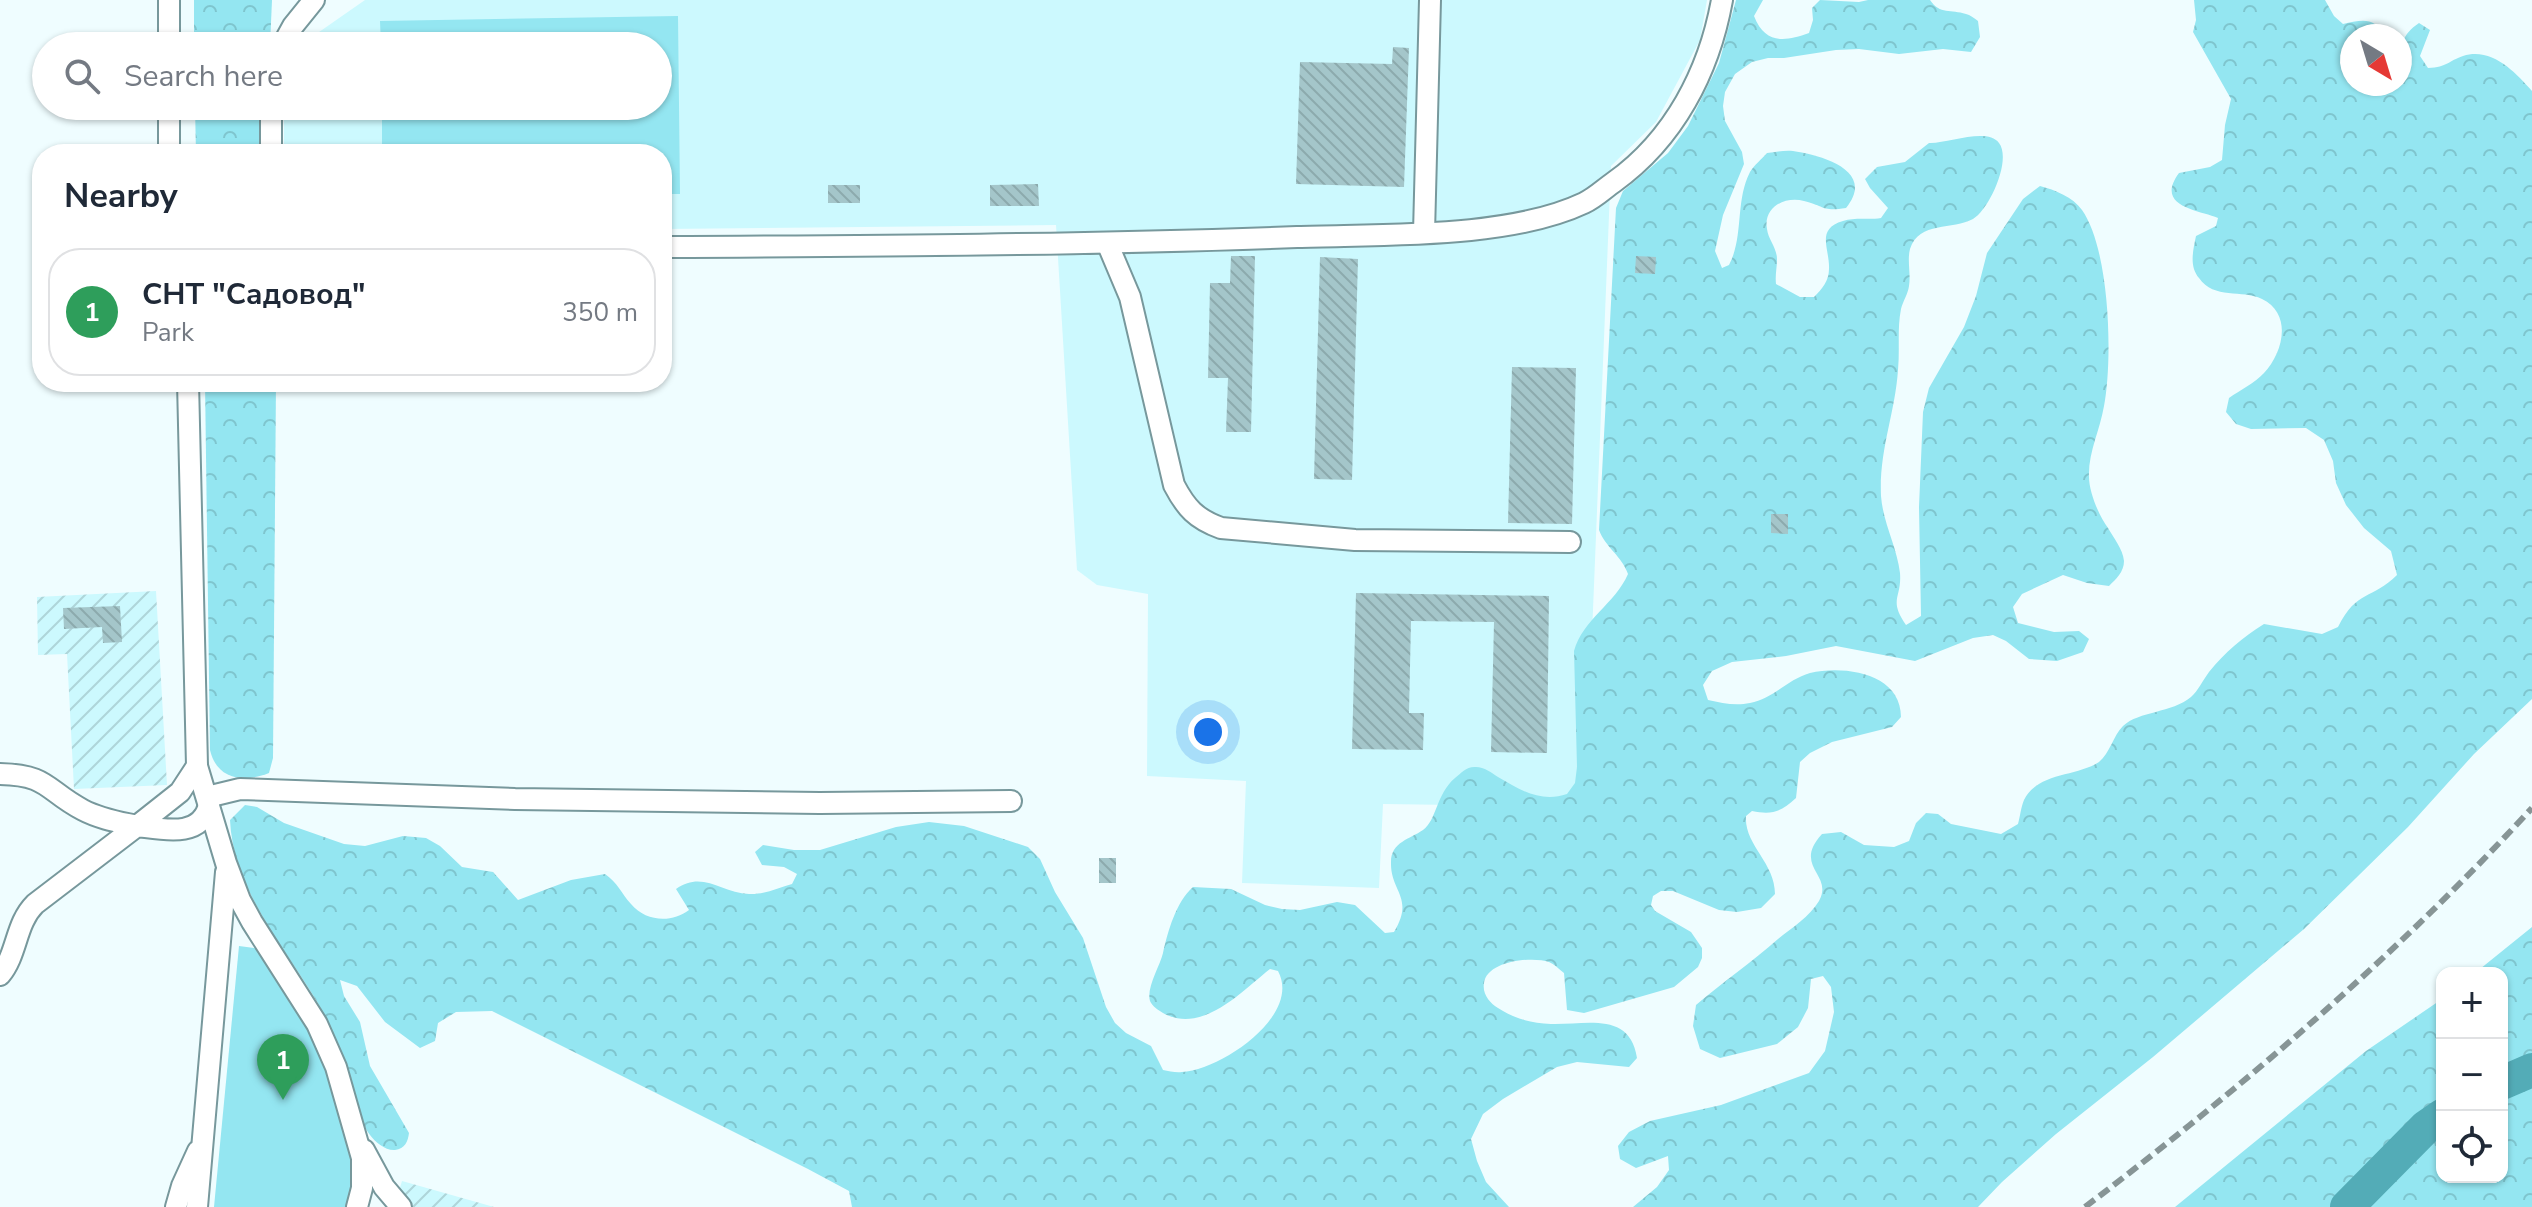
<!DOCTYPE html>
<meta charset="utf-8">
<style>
:root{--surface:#fff;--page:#f2f2f3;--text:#1f2937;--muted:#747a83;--line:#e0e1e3;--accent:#db2777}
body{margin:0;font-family:"Nunito Sans",sans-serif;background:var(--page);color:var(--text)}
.controls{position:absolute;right:24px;bottom:24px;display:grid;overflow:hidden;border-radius:16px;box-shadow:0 2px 6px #0004}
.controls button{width:72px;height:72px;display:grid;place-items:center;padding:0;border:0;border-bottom:2px solid var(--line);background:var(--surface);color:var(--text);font:40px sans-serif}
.compass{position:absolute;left:2340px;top:24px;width:72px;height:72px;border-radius:50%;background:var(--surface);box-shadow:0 2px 6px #0004;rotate:142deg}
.you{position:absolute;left:1208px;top:732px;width:28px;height:28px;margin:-20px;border:6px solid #fff;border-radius:50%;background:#1a73e8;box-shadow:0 0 0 12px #1a73e833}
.badge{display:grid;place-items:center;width:52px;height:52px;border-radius:50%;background:var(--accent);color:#fff;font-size:26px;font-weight:700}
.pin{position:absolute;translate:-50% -66px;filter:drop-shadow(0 2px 4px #0008)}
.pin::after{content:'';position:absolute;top:42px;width:28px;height:24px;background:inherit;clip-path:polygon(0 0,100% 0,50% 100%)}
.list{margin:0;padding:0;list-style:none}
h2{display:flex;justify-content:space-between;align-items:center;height:104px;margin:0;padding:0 32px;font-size:34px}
h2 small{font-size:26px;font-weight:400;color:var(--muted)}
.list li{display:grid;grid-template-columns:52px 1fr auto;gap:24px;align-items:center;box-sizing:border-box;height:128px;margin:0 16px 16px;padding:0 16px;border:2px solid var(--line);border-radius:32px}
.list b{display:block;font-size:30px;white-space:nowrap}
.list p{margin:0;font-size:26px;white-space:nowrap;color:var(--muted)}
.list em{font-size:26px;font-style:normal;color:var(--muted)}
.icon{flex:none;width:44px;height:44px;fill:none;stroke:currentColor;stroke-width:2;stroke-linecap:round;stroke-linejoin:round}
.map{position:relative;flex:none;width:2532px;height:1207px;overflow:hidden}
.search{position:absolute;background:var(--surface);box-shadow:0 2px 6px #0004;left:32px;top:32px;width:640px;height:88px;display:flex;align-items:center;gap:20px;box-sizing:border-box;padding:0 28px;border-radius:44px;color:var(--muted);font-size:30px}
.panel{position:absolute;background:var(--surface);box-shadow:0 2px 6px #0004;left:32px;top:144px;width:640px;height:248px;border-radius:32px}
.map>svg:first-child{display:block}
.built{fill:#ccf9fe}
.industrial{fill:url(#industrial-furrows)}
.forest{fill:url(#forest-crowns)}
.garden{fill:#94e6f1}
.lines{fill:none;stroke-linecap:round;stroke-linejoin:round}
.river{stroke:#53acb7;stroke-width:34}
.building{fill:url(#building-back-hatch)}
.minor-casing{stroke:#77989c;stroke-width:24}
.minor{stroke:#fff;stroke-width:20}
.rail{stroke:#879596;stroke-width:6;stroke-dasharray:12 6;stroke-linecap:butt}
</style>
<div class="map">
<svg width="2532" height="1207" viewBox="0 0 2532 1207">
<defs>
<pattern id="industrial-furrows" width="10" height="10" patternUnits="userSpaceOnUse" patternTransform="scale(2)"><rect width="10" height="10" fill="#ccf9fe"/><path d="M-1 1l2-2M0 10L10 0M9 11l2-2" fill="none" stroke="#aed5d9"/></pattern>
<pattern id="forest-crowns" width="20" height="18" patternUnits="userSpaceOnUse" patternTransform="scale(2)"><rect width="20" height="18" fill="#94e6f1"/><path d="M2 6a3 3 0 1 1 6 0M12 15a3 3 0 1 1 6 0" fill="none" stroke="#7fc5ce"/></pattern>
<pattern id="building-back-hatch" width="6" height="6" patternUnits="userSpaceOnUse" patternTransform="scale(2)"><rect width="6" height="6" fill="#a4c6ca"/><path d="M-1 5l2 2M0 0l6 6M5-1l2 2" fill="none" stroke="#8caaad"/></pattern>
</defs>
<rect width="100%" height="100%" fill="#effdff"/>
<!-- built -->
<path class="built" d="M 365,0 L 1707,0 L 1700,40 L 1656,122 L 1611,166 L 1585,807 L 1383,804 L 1379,888 L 1242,883 L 1246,781 L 1147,776 L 1148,594 L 1097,585 L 1077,570 L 1056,225 L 662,229 L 662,154 L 284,154 L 284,106 L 658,106 L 658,46 L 299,46 Z"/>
<!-- industrial -->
<g class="industrial">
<path d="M 156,591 L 167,785 L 74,789 L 67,654 L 38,655 L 37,597 Z"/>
<path d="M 402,1181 L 494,1207 L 394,1207 Z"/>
</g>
<!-- forest -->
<g class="forest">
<path d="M 194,0 L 272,0 L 270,46 L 194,46 Z"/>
<path d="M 1736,0 L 1763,0 L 1754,16 C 1765,44 1784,42 1809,33 L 1813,20 L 1812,8 L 1820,0 L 1859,2 L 1868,0 L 1930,0 C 1940,15 1951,9 1966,14 C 1970,15 1974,18 1978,21 L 1980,37 L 1971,52 L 1943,49 L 1899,54 L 1859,49 L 1836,50 L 1784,58 L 1768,58 L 1752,62 L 1735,74 L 1725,92 L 1723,106 L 1725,121 L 1742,152 L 1744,164 L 1723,215 L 1715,251 L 1722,268 L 1729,265 C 1744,237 1735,201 1750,172 C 1754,165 1762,159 1767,153 C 1775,152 1785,150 1793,151 C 1820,155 1877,170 1846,208 C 1822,212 1825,206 1804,201 C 1785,196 1763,207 1767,229 C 1768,239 1777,248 1777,259 C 1777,268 1775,275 1776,284 L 1800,297 L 1814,297 C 1822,289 1829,281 1829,269 C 1830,249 1815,229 1843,221 C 1855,217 1869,220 1881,218 L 1888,208 L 1870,188 L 1865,179 L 1877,167 L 1905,162 L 1929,143 C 1947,144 1987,127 1999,143 C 2012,160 1989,210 1973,219 C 1953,230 1919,221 1910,249 C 1907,260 1911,274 1909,286 C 1908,294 1903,301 1901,309 C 1897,329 1900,349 1898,370 C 1895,414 1879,450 1881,496 C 1883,523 1897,547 1900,573 C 1902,598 1888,599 1906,625 L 1921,616 L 1919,507 L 1923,412 L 1929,388 L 1964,327 L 1976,296 L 1987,253 L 2023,199 L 2040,186 C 2055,190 2073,197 2082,210 C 2110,250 2113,359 2104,406 C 2100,430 2088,453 2089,477 C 2089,492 2099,516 2108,528 C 2113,537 2123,549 2124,561 C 2124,572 2116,579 2109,586 L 2087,583 L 2063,575 L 2022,594 L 2013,607 L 2018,623 L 2054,632 L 2079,631 L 2089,639 L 2083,652 L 2057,661 L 2029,659 L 2006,641 L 1993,635 L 1973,638 L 1915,661 L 1836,646 L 1786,656 L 1732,662 L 1712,671 L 1703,685 L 1708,700 C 1722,703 1735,706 1750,703 C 1773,699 1788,679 1810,673 C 1846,665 1901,674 1901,717 L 1892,727 L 1832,742 L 1810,753 L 1800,762 L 1796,798 C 1781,812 1772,815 1752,811 L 1746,816 C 1744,845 1775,862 1775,894 L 1761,908 L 1737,912 L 1719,910 L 1673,891 L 1661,891 L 1653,896 L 1651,905 L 1655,911 L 1691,932 L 1702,948 L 1702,958 L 1698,967 L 1674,987 L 1584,1013 L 1567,1010 L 1564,973 C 1559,969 1554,964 1549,962 C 1532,956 1487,961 1484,983 C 1482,994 1490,1003 1498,1008 C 1515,1019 1531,1023 1551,1024 C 1586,1025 1630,1011 1637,1058 L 1629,1067 L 1577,1062 L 1557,1067 L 1503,1099 L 1483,1114 L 1471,1139 L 1477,1161 L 1486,1182 L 1509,1207 L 852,1207 L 849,1191 L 808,1169 L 492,1011 L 456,1012 L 438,1023 L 435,1041 L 420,1048 L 385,1022 L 357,986 L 340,980 L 344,996 L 360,1022 L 370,1066 L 409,1133 C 408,1141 405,1149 395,1150 C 386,1151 375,1142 370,1135 C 362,1125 358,1109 353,1096 C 342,1064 333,1029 316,1000 C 282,944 233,888 230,820 L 245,805 L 257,807 L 284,823 L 344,844 L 365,846 L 403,836 L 426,838 L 440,846 L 462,867 L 493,872 L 518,900 L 571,880 L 605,874 C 618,883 621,893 631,904 C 646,922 672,923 689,910 L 676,889 C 703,870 721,893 749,894 C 763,895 778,888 792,884 L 797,874 L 784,867 L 762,865 L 755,852 L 763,845 L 794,850 L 820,850 L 896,827 L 929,822 L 964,826 L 1028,847 L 1040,859 L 1055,892 L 1083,938 L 1106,1007 L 1115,1023 L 1126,1033 L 1151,1046 L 1163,1070 C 1169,1071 1176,1073 1182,1072 C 1221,1070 1302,1015 1278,971 L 1270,969 C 1242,991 1202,1035 1163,1013 C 1158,1010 1152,1006 1150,1001 C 1146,988 1160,966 1163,953 C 1168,931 1176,902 1193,887 L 1231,889 L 1265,905 L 1282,909 L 1300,910 L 1337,902 L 1355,905 L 1385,933 L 1394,932 C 1415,897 1390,892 1391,862 C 1391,842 1410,839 1423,830 C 1437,820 1436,794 1455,778 C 1461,773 1467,766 1476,767 C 1484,767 1492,773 1498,777 C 1520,790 1541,803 1567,794 L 1575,783 L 1577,767 L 1574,651 C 1583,619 1615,604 1628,574 C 1622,556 1605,547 1599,530 L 1616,208 L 1623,191 L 1668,153 L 1688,126 L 1719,63 Z"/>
<path d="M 2194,0 L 2325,0 L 2334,16 L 2343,24 C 2360,20 2377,16 2382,36 L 2352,36 L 2352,84 L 2400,84 C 2400,58 2395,39 2419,23 L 2430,30 L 2420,56 L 2428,68 C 2448,67 2448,61 2463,56 C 2492,47 2515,72 2532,91 L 2532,699 L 2474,754 L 2408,827 L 2304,929 L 2153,1057 L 2056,1134 L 2002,1182 L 1978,1207 L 1633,1207 L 1657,1187 L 1669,1170 L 1668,1156 L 1636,1168 L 1620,1159 L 1618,1146 L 1629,1132 L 1650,1121 L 1721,1105 L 1809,1073 L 1825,1051 L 1834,1012 L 1831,987 L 1823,976 L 1811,979 L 1808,1008 L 1798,1027 L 1777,1044 L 1720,1058 L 1700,1049 L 1693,1026 L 1696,1005 C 1723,982 1752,962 1778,939 C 1793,927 1809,917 1819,901 C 1834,874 1792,867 1822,834 L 1841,832 L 1864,845 L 1894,847 L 1909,841 L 1916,823 L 1926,813 L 1938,814 L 1951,824 L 2001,834 L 2018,824 C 2020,817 2021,807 2024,800 C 2038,772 2076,777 2099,762 C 2110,753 2113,736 2123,726 C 2139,711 2172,713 2191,697 C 2198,691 2203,680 2209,672 C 2225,652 2243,637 2264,624 L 2322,634 L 2338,627 C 2357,589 2372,600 2397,575 L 2391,551 L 2364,528 L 2346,505 L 2336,483 L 2333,461 L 2324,440 L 2306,428 L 2251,429 L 2236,424 L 2226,412 L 2229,398 C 2240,390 2255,383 2264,373 C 2283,353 2293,314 2262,299 C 2242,289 2214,300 2199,278 C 2189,266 2193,251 2196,236 L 2216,226 L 2218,218 C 2199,210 2154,207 2179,173 L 2210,167 L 2222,160 L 2225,125 L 2231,99 L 2193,32 L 2196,20 Z"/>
<path d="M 195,106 L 261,106 L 260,154 L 196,154 Z"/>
<path d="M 205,382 L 276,382 L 273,758 L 269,773 C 244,783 217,780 210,750 Z"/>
<path d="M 2532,927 L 2532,1207 L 2175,1207 L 2366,1051 L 2442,999 L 2442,1177 L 2502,1177 L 2502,973 L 2475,973 Z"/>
</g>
<!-- garden -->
<g class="garden">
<path d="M 678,16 L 680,194 L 662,194 L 662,154 L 382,154 L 382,106 L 658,106 L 658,46 L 381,46 L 380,21 Z"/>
<path d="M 239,946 L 262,949 L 328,1062 L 354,1138 L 352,1207 L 214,1207 Z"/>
</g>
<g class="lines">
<!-- river -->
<g class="river">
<path d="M 2502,1083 L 2532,1070"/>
<path d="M 2347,1207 L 2426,1127 L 2442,1116"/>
</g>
</g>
<!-- building -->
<g class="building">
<path d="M 1393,47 L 1409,48 L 1404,187 L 1296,184 L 1300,62 L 1392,64 Z"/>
<path d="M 1038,184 L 1039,206 L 990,206 L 990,185 Z"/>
<rect x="828" y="185" width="32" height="18"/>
<path d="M 1231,256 L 1255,256 L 1251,432 L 1226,432 L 1228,378 L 1208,378 L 1210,283 L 1230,283 Z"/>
<path d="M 1636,256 L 1656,257 L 1655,274 L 1635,273 Z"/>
<path d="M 1320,257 L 1358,259 L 1352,480 L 1314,479 Z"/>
<path d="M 1512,367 L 1576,368 L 1572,524 L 1508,523 Z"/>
<path d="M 1771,514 L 1788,514 L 1788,534 L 1771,533 Z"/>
<path d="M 1356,593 L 1549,596 L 1547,753 L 1491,752 L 1494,622 L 1411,621 L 1409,713 L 1424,713 L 1423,750 L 1352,749 Z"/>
<path d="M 120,606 L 122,642 L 103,643 L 102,627 L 64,629 L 63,608 Z"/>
<rect x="1099" y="858" width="17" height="25"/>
</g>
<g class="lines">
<!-- minor casing -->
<g class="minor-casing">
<g id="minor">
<path d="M 169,0 L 169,46"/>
<path d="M 282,46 L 293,26 L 314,0"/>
<path d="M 169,106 L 169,154"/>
<path d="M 271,154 L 271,106"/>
<path d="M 1424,233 L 1430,0"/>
<path d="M 1108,245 L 1130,297 L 1174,485 C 1186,508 1196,519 1221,528 L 1355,540 L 1570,542"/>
<path d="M 662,247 C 874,246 1086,245 1297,237 C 1382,234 1508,239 1584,203 C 1595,198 1604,189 1614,182 C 1674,139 1709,72 1722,0"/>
<path d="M 188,382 L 197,766 L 226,863 L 240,900 L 252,922 L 317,1024 L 336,1067 L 362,1158 L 362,1188 L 357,1207"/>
<path d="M 0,774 C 49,775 45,790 83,810 C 100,819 119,822 137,826 L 180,792 L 197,766"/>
<path d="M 207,797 L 240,789 L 515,799 L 820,803 L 1011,801"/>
<path d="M 0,975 C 18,953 15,924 35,904 L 137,826 C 162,829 201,839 209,805"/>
<path d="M 364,1150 L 384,1187 L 401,1207"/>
<path d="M 176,1207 L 182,1186 L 198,1151"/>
<path d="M 197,1207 L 226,872"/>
</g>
</g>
<!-- minor -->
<use href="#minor" class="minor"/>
<!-- rail -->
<path class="rail" d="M 2085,1207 C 2244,1086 2396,956 2532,808"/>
</g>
</svg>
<div class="controls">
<button>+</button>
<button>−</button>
<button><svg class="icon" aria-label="locate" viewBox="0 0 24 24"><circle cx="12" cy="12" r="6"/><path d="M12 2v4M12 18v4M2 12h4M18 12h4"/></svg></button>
</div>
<svg class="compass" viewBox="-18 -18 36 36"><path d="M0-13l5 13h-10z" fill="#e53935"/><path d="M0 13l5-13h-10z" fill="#747a83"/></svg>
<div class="you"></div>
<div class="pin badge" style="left:283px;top:1100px;background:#2e9e5b">1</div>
<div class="search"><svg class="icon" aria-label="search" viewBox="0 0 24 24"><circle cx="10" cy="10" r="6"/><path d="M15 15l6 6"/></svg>Search here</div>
<section class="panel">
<h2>Nearby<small></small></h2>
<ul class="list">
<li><span class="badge" style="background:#2e9e5b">1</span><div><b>СНТ &quot;Садовод&quot;</b><p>Park</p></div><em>350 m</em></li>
</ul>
</section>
</div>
